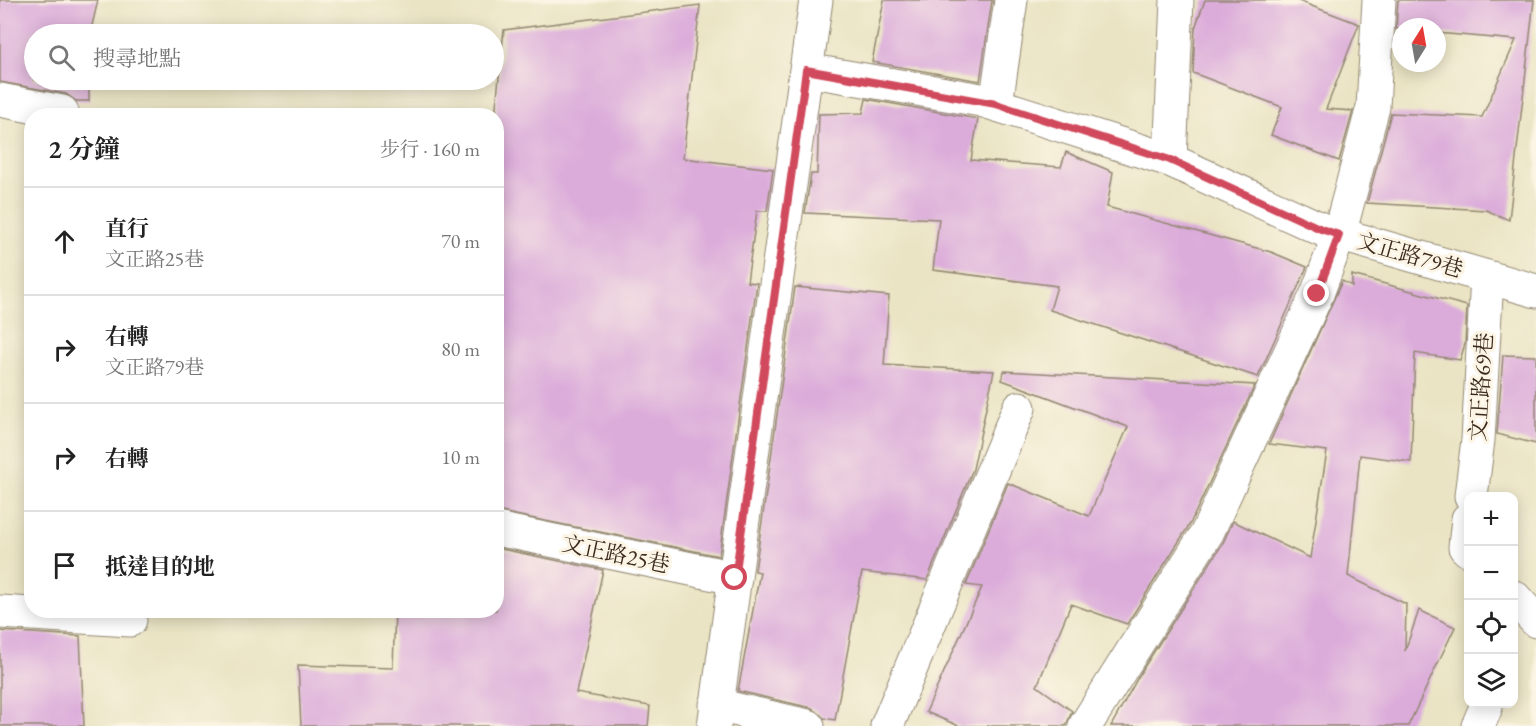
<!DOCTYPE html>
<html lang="zh-TW">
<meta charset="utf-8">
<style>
:root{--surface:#fff;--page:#f6f6f6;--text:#222;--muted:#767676;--line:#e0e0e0}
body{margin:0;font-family:"EB Garamond","Noto Serif TC",serif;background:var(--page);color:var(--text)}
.controls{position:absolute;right:18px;bottom:18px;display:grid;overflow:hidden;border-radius:12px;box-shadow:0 3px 15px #0003}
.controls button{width:54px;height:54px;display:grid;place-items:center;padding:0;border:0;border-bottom:2px solid var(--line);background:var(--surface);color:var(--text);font:30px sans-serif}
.compass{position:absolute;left:1392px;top:18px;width:54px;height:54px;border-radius:50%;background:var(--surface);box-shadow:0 3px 15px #0003;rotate:11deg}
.stop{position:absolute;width:18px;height:18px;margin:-14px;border:4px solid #d1495b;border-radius:50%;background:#fff}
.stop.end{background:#d1495b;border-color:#fff;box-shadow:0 2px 6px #0008}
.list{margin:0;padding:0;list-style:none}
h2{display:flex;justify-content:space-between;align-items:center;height:78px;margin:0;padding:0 24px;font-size:26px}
h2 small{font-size:20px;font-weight:400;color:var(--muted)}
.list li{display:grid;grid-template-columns:39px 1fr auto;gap:18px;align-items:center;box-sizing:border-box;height:108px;padding:0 24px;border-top:2px solid var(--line)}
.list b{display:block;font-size:22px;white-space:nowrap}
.list p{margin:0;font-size:20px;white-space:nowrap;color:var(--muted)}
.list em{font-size:20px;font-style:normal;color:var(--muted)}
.icon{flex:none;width:33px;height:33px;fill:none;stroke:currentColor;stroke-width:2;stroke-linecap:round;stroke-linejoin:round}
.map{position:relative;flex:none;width:1536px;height:726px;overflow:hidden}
.search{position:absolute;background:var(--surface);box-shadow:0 3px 15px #0003;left:24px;top:24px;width:480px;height:66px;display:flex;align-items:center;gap:15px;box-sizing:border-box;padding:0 21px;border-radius:33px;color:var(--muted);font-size:22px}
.panel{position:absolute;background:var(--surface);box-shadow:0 3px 15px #0003;left:24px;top:108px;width:480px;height:510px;border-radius:24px}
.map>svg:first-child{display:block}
.building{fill:#dbacda}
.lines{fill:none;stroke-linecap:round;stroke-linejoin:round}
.minor-casing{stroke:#928771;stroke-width:35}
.minor{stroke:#fff;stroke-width:33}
.route{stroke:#d1495b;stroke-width:8}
.labels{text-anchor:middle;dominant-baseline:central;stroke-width:6;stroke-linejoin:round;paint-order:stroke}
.street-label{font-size:22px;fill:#3b2a1e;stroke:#fcf5e5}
</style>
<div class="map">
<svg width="1536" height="726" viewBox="0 0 1536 726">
<rect width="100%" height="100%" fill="#fcf5e5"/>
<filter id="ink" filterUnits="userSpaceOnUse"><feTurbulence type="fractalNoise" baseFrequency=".0167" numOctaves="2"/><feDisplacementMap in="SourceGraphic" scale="12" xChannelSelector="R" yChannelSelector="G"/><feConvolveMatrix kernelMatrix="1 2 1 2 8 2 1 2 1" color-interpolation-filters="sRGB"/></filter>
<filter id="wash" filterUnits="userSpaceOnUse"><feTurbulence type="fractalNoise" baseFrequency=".008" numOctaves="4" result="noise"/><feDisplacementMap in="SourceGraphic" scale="24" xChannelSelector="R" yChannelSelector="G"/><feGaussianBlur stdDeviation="1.35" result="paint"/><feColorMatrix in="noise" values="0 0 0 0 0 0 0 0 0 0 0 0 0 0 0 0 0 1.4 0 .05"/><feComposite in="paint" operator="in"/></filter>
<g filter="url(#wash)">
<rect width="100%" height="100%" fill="#eae4c4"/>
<g id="blocks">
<!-- building -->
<g class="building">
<path d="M 0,0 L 98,0 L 90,34 L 34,34 L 34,80 L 89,80 L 89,101 L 76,101 L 66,94 L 0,82 Z"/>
<path d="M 884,0 L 992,0 L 980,81 L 872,62 Z"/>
<path d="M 1205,0 L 1296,0 L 1359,24 L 1326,109 L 1353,111 L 1339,161 L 1271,135 L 1282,107 L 1193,73 L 1195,28 Z"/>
<path d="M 1398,0 L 1534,0 L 1509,220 L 1486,210 L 1367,203 L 1391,113 L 1482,117 L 1516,40 L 1437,33 L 1437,27 L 1396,29 Z"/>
<path d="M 700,5 L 683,158 L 773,169 L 767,211 L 757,211 L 747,282 L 757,283 L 719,556 L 496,511 L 496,106 L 504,30 Z"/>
<path d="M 866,99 L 978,119 L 971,160 L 1061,167 L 1066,152 L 1113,172 L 1107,207 L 1271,252 L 1307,267 L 1258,377 L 1050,310 L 1057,286 L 933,270 L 939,219 L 805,213 L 811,174 L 817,174 L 819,114 L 863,113 Z"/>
<path d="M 1352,275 L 1467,306 L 1465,344 L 1460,360 L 1415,353 L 1411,462 L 1360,455 L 1348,576 L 1406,604 L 1405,651 L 1419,610 L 1455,627 L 1408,726 L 1111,726 L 1141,672 L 1223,543 L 1233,521 L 1310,558 L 1327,451 L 1269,444 L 1342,281 L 1352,286 Z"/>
<path d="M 795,287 L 889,296 L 884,365 L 994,371 L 973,469 L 927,580 L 862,572 L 835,720 L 824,718 L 812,708 L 738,691 L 760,572 L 755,571 Z"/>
<path d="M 1503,355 L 1536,356 L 1536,444 L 1497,434 Z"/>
<path d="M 1004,371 L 1255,385 L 1190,524 L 1127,624 L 1071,604 L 1037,686 L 1072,711 L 1066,726 L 959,726 L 926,712 L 982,587 L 966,585 L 1008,483 L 1089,516 L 1128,427 L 1002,380 Z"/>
<path d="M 496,548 L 603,570 L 576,693 L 650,706 L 648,726 L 301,726 L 298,665 L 393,668 L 395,610 L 496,610 Z"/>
<path d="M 0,631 L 80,636 L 84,726 L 0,726 Z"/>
</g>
</g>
</g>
<g filter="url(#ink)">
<use href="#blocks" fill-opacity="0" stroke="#928771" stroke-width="1.5"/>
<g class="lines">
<!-- minor casing -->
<g class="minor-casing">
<g id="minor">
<path d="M 806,70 L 981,100 L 1170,160 L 1321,229 L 1536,291"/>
<path d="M 0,100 L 62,112"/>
<path d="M 996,104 L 1011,0"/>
<path d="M 1170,160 L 1177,0"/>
<path d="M 1471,496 L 1478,440 L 1487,277"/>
<path d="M 1468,519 L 1465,547 L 1468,550"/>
<path d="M 496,529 L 735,578"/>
<path d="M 1514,597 L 1536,621"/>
<path d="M 0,612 L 130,620"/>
<path d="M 716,705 L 808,726"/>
<path d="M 714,726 L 816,0"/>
<path d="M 887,726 L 1019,408"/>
<path d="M 1085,726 L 1207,533 L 1317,294 L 1339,235 L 1373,107 L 1379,0"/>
<path d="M 1478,726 L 1486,707"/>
</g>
</g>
<!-- minor -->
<use href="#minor" class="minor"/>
</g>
</g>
<g class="lines" filter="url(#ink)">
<!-- route -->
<path class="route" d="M 735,578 L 806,70 L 996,104 L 1170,160 L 1321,229 L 1339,235 L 1317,294"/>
</g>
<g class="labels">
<!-- street labels -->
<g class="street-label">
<text transform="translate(1410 255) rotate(16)">文正路79巷</text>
<text transform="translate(1481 387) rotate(-86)">文正路69巷</text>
<text transform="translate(616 554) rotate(12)">文正路25巷</text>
</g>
</g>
</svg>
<div class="controls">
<button>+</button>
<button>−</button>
<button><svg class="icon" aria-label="locate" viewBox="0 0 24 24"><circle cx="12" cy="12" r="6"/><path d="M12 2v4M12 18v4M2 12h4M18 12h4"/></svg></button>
<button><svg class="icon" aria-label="layers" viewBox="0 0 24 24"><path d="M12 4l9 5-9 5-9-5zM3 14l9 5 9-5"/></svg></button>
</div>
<svg class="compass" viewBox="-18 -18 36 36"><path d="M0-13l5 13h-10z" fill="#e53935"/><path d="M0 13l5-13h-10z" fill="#767676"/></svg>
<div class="stop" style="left:735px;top:578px"></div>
<div class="stop end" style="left:1317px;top:294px"></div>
<div class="search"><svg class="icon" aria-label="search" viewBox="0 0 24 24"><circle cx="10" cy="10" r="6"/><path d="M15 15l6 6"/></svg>搜尋地點</div>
<section class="panel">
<h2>2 分鐘<small>步行 · 160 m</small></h2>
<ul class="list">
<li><svg class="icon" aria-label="ahead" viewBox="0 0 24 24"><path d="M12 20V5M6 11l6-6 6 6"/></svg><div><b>直行</b><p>文正路25巷</p></div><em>70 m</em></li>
<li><svg class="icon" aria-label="right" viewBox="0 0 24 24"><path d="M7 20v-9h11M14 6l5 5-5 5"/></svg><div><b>右轉</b><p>文正路79巷</p></div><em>80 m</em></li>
<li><svg class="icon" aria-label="right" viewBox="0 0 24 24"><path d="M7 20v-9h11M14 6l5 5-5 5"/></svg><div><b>右轉</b></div><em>10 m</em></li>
<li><svg class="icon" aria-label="arrive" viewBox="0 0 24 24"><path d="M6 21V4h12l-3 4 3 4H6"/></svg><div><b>抵達目的地</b></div></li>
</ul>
</section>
</div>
